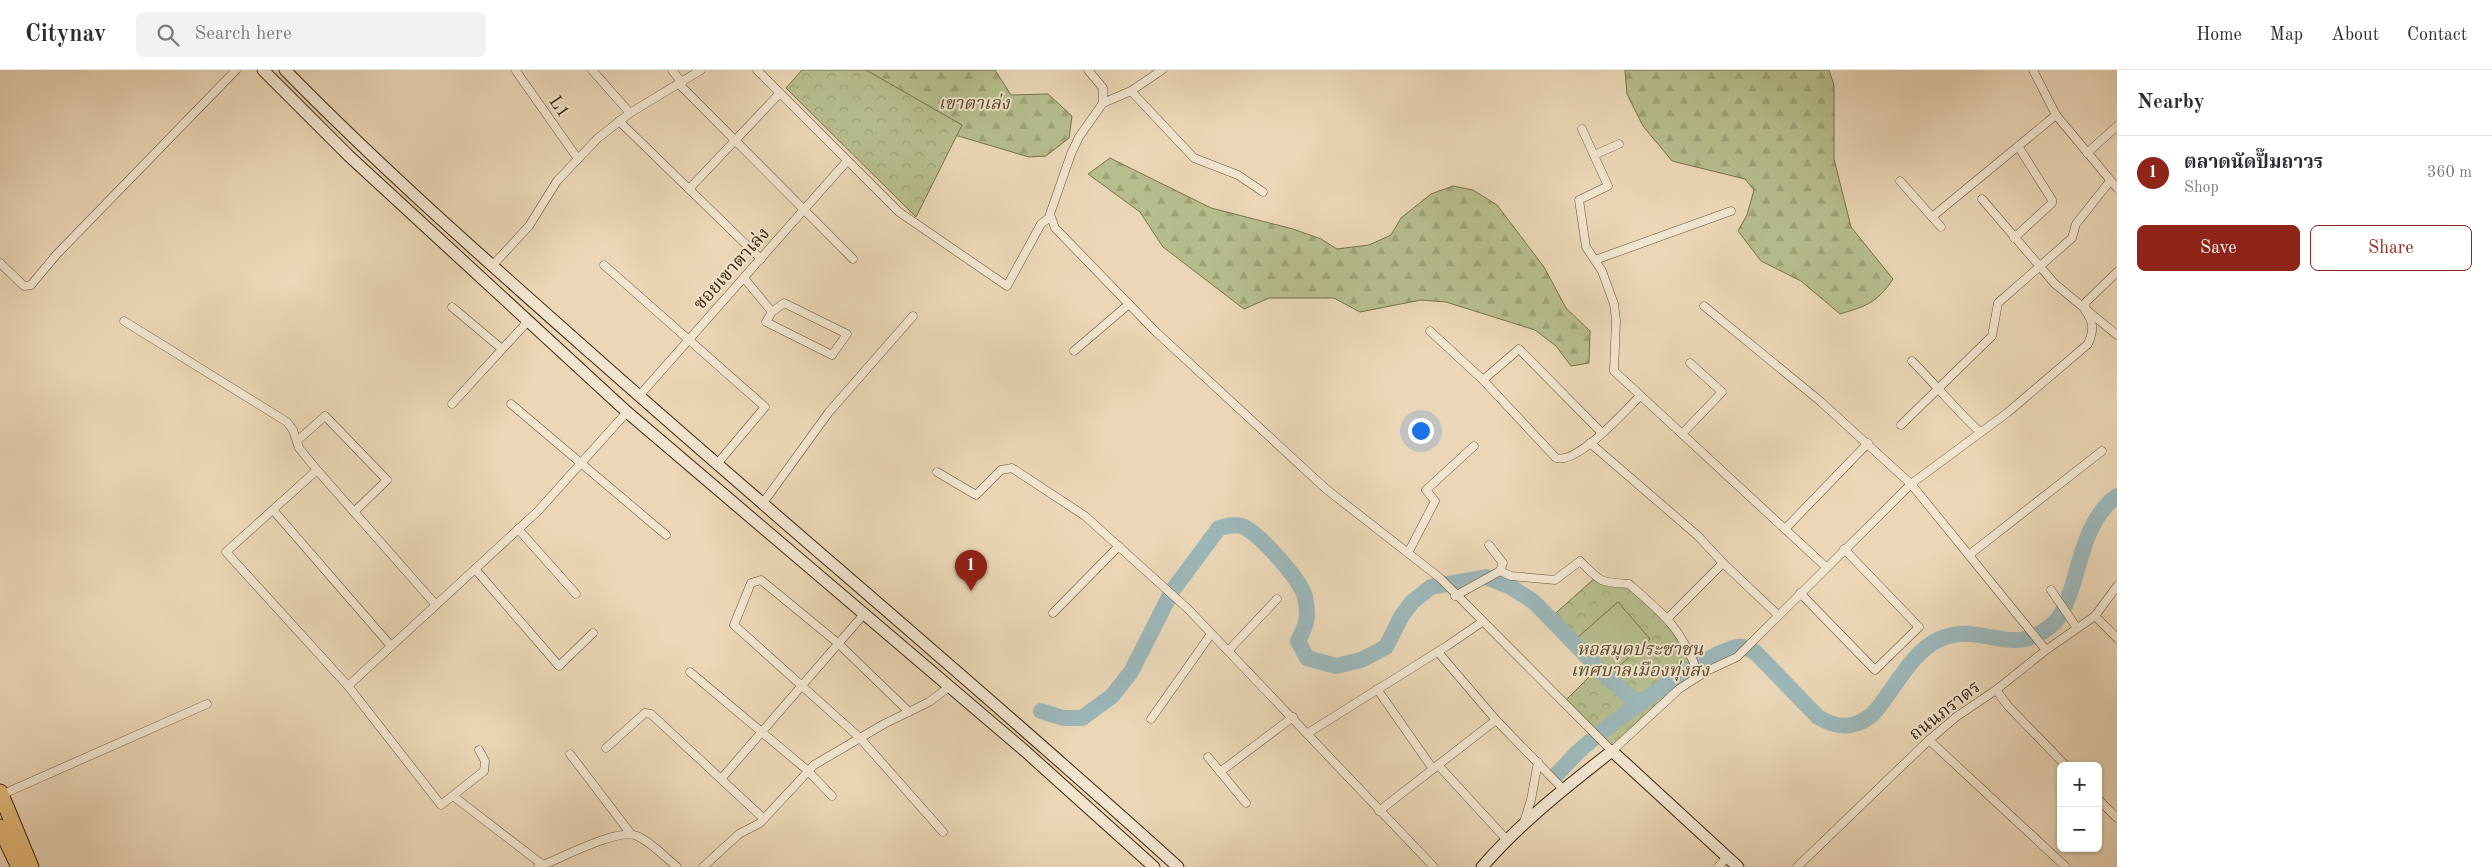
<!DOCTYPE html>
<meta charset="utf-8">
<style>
:root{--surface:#fff;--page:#f2f2f3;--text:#2b2b33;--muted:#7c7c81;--line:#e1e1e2;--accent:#8f2418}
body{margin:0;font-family:"Old Standard TT","Noto Serif Thai",serif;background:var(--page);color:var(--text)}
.controls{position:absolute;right:15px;bottom:15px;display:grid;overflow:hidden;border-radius:8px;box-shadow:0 1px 4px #0004}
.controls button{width:45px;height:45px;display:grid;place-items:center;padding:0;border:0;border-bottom:1px solid var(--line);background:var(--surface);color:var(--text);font:25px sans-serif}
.you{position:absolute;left:1420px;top:360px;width:18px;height:18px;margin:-12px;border:4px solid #fff;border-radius:50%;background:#1a73e8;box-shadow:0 0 0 8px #1a73e833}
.badge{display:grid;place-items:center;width:32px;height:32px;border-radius:50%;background:var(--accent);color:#fff;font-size:16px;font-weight:700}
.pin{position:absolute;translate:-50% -41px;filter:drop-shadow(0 1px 2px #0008)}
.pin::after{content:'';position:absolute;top:26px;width:18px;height:15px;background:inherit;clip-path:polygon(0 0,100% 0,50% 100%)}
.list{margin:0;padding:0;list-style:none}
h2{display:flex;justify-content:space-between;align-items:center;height:65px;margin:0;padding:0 20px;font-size:21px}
h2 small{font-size:16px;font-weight:400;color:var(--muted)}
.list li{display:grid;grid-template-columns:32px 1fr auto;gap:15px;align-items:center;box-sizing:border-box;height:75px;padding:0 20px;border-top:1px solid var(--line)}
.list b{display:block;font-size:19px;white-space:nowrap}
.list p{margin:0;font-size:16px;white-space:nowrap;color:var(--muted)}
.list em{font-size:16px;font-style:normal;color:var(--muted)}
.actions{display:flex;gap:10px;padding:15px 20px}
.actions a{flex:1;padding:11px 0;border:1px solid var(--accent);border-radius:8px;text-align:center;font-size:18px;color:var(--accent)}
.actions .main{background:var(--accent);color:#fff}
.icon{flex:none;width:28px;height:28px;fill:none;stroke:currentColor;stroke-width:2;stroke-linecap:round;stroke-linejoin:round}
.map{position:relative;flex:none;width:2117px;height:797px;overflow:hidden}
header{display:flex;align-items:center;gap:30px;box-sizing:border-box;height:70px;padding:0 25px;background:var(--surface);border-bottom:1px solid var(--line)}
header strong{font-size:24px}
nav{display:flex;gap:28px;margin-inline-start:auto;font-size:18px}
.search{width:350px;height:45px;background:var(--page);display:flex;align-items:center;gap:12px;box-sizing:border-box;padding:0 18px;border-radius:8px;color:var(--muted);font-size:19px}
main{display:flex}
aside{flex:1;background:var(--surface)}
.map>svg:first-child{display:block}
.forest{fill:url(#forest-firs);stroke:#7a704c}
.park{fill:url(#park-crowns);stroke:#7a704c}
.pitch{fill:#b7be8e;stroke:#7a704c}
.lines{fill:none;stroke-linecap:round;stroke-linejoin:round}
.river{stroke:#9cb7b9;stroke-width:16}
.street-casing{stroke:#695035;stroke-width:9}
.secondary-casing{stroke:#3e230a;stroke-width:13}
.highway-casing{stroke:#3e230a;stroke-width:17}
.street{stroke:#f2e5d0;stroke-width:8}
.secondary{stroke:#f2e5d0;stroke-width:11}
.highway{stroke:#e6bc7c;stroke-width:15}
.labels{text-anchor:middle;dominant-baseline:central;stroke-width:4;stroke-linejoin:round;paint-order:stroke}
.park-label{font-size:18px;font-style:italic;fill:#5c4a2b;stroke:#f2e5d0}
.street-label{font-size:18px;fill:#3e230a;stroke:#f2e5d0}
</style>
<header>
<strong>Citynav</strong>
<div class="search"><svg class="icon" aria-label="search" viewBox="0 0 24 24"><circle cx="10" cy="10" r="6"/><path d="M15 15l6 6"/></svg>Search here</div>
<nav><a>Home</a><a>Map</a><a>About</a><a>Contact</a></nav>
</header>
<main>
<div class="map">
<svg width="2117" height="797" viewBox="0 0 2117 797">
<defs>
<pattern id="forest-firs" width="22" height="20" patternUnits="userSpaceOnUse" patternTransform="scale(1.25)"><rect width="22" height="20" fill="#b7be8e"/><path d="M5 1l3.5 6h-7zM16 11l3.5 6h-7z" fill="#9ea379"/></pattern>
<pattern id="park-crowns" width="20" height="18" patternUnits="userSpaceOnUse" patternTransform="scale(1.25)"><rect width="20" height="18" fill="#b7be8e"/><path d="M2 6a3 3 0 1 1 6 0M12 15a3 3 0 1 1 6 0" fill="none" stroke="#9ea379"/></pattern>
</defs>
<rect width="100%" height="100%" fill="#ebd7b7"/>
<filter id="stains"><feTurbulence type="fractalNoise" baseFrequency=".004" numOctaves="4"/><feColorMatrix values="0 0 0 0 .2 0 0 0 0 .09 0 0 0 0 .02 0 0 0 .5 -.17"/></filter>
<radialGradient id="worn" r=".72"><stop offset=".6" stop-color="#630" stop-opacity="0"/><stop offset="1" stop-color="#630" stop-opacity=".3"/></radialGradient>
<!-- forest -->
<g class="forest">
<path d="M 831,0 L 995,0 L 1011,25 L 1048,24 L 1072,46 L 1069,68 L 1046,86 L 1029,87 L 911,52 Z"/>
<path d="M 1625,0 L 1829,0 L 1834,15 L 1834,89 L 1851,157 L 1893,209 C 1877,233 1866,236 1840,244 L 1801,211 L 1761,191 L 1738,161 L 1747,145 L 1754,120 L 1745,109 L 1672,91 L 1643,56 L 1627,24 Z"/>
<path d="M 1110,88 L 1211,138 L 1293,159 L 1321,169 L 1337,179 L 1369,175 L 1391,165 L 1401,148 L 1431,124 L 1453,116 L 1473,120 L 1497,135 L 1544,197 L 1566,238 L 1590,261 L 1589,293 L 1571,296 L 1556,276 L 1535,260 L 1446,232 L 1421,230 L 1360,242 L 1334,228 L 1269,228 L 1244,239 L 1163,177 L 1140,142 L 1088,104 Z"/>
</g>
<!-- park -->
<g class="park">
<path d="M 802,0 L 866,0 L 962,55 L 916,147 L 786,18 Z"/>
<path d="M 1596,507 L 1629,514 L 1668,548 L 1699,606 L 1612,681 L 1563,633 L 1595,601 L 1548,550 Z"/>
</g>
<!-- pitch -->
<path class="pitch" d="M 1618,532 L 1650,569 L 1610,604 L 1578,567 Z"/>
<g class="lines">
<!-- river -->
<g class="river">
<path d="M 1041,641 L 1063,648 L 1082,648 L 1112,626 L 1131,602 L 1172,521 L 1219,458 C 1227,456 1234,454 1242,456 C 1258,462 1302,511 1305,527 C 1309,547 1307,554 1298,571 L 1307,588 L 1336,596 L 1361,590 L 1386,577 L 1401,547 L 1412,532 L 1431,517 L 1486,507 L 1511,517 L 1534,532 L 1606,606 L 1631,628 L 1642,633"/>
<path d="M 1555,706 C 1562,699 1569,691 1576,684 C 1601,659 1706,582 1738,577 C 1745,576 1750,579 1756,583 L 1818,647 C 1838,659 1855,659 1873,644 C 1894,621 1909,584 1938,570 C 1982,548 2013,594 2056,551 C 2064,542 2067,530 2071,520 C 2082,486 2087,448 2117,426"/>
</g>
<!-- street casing -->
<g class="street-casing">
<g id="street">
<path d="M 592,0 L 630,43"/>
<path d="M 672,0 L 682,13"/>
<path d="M 757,0 L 899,142 L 1007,216 L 1041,154 L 1050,147"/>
<path d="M 1088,0 L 1103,18 L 1103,33 L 1079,67 L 1071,84 L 1050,144 L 1055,158 L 1155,261 L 1326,419 L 1440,508 L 1612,681 L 1679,619 L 1707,601 L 1737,587 L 1911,414 L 2007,343 L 2088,274 C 2094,260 2094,253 2085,240 L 2086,232 L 2117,202"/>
<path d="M 2033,0 L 2056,45 L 2117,118"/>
<path d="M 516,1 L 578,89"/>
<path d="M 679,14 L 853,189"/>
<path d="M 1131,21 L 1162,0"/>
<path d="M 1103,33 L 1131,21 L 1194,88 L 1238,105 L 1263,122"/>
<path d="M 619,51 L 761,189"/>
<path d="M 1582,59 L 1608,116 L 1579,130 L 1586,177 L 1602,201 L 1614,234 L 1616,250 L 1614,301 L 1826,497"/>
<path d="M 2087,83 L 2117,56"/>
<path d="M 1594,85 L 1619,74"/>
<path d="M 1900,111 L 1941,157"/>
<path d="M 689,119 L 780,23"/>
<path d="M 1982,129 L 2055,214 L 2117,265"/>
<path d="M 1932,147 L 2056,45"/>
<path d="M 2014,168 L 2052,133 L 2052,130 L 2018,76"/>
<path d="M 1595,190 L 1731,141"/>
<path d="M 0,193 L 24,216 L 31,215 L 57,184 L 236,0"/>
<path d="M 604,195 L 765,337 L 717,394"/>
<path d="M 492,196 L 529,156 L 557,111 L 598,68 L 630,43 L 701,0"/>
<path d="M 744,208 L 772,242 L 766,252 L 832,285 L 847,264 L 784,233 L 772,242"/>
<path d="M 1704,236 L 1820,331 L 1911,414 L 2046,580"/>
<path d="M 452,237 L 502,279"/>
<path d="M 124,251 L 287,352 L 293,360 L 299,378 L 317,400 L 436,535"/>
<path d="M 1430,261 L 1483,310 L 1556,388 C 1578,394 1624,342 1640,326"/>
<path d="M 1074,281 L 1129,234"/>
<path d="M 1912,291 C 1935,314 1955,339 1979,361"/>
<path d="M 1483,310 L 1519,279 L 1602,363"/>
<path d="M 639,326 L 847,91"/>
<path d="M 452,334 L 528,251"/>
<path d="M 511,334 L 666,465"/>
<path d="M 1901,355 L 1992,266 L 1998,233 L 2072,168 L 2076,154 L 2110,111"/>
<path d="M 1682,364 L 1722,322 L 1690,293"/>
<path d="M 297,371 L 325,346 L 387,410 L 354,442"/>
<path d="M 1590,373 L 1698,466 L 1723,493 L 1778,545"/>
<path d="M 317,400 L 226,482 L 348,616 L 441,735 L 484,701 L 485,691 L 479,680"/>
<path d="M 937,402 L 976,425 L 1001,400 L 1012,398 L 1085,446 L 1188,539 L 1434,797"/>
<path d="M 763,433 L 829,342 L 913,246"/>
<path d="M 273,440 L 391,576"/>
<path d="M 518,459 L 576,524"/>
<path d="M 1785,459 L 1868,373"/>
<path d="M 1489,475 L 1503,493 L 1500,501"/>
<path d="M 1408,483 L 1435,431 L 1426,420 L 1474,376"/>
<path d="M 1969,485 L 2102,381"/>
<path d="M 475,499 L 559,596 L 593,563"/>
<path d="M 2051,520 L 2077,558"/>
<path d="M 1800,523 L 1875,600 L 1919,557 L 1844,479"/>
<path d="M 1455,526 L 1500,501 L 1511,506 L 1555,510 L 1580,491 C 1602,513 1599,512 1629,514 C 1666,546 1682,559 1699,606"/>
<path d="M 1053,543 L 1119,476"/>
<path d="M 2095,546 L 2117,568"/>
<path d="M 1668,548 L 1723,493"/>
<path d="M 1228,581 L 1277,529"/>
<path d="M 1438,582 L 1496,650 L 1563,719"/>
<path d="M 690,602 L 807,700 L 832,726"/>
<path d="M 348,616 L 538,441 L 627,342"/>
<path d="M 1377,619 L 1433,699"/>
<path d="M 1996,620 L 2008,636 L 2066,696"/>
<path d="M 909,642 L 839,574 L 761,510 L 751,513 L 734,555 L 860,668 L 943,762"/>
<path d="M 1151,649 L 1211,564"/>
<path d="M 1308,663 L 1447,576 L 1482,552"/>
<path d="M 1929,670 L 2066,797"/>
<path d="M 606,678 L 645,643 L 651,644 L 764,749"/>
<path d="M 570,684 L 631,764"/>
<path d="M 1208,687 L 1246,733"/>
<path d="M 1438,695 L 1506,769"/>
<path d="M 1220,702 L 1293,647"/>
<path d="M 721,709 L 864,544"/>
<path d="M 1,725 L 207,634"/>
<path d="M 453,726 L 543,795"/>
<path d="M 2098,729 L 2117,748"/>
<path d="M 1379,741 L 1496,650"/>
<path d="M 1524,752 L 1531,730 L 1538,692"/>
<path d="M 538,797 C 560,789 618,757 637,766 C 651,772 665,787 677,797"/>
<path d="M 703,797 L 739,764 L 760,753 L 814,695 L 884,654 L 929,632 L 949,617"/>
<path d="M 1718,797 L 1727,787"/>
<path d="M 1797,797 L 1929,670 L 1956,647 L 1996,620 L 2046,580 L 2095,546 L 2117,516"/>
</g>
</g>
<!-- secondary casing -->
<g class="secondary-casing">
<g id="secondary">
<path d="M 263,0 L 349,86 L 627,342 L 1025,681 L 1154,797"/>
<path d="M 285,0 C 384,101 489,193 594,286 C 788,458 986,623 1178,797"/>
<path d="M 1482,797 C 1520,753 1566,717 1612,681 L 1738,797"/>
</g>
</g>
<!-- highway casing -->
<g class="highway-casing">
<g id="highway">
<path d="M 0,722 L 31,797"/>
<path d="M 0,757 L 19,797"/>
</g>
</g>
<!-- street -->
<use href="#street" class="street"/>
<!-- secondary -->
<use href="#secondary" class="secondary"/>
<!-- highway -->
<use href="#highway" class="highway"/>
</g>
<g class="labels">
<!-- park labels -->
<g class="park-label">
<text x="974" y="34">เขาตาเล่ง</text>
<text x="1640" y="580">หอสมุดประชาชน<tspan x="1640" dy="21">เทศบาลเมืองทุ่งสง</tspan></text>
</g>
<!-- street labels -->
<g class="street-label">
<text transform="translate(559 37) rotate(55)">L1</text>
<text transform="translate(732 199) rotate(-48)">ซอยเขาตาเล่ง</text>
<text transform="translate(1945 641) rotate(-38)">ถนนภราดร</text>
</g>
</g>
<rect width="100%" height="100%" filter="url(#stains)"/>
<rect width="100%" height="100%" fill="url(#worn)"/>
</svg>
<div class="controls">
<button>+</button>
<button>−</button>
</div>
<div class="you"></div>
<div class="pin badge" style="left:971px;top:521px">1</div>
</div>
<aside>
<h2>Nearby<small></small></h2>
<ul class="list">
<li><span class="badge">1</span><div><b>ตลาดนัดปั๊มถาวร</b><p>Shop</p></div><em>360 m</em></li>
</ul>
<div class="actions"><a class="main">Save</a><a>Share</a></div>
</aside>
</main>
